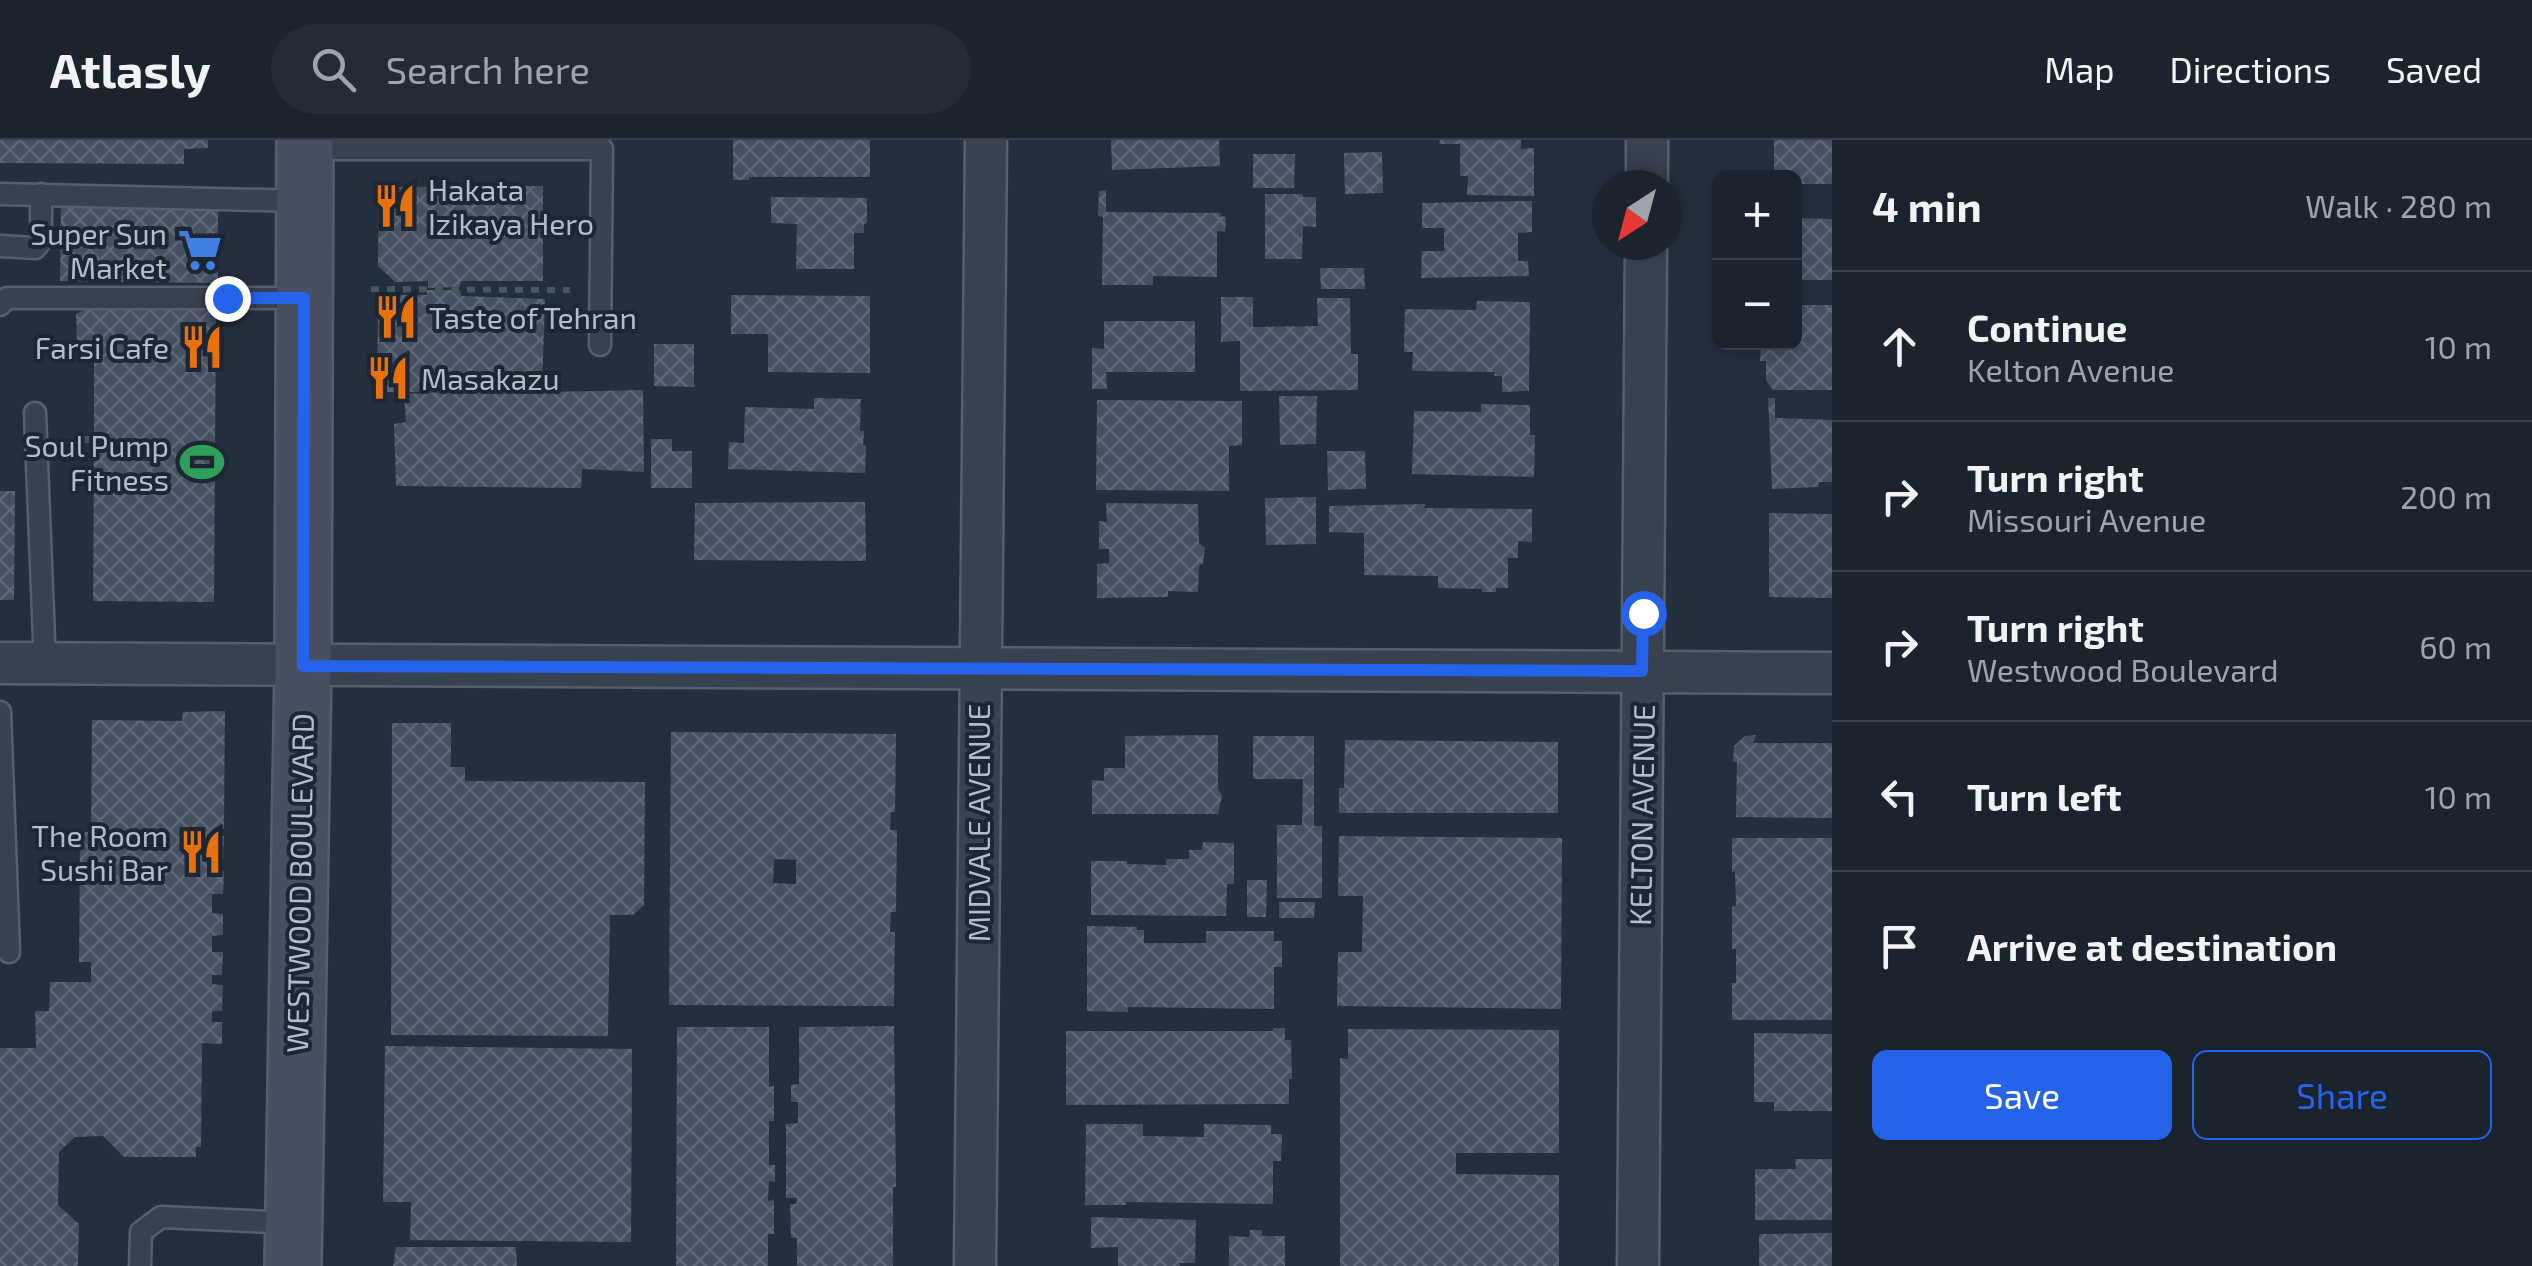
<!DOCTYPE html>
<meta charset="utf-8">
<style>
:root{--surface:#1b232e;--page:#242b36;--text:#f1f3f6;--muted:#a0a4aa;--line:#39404a;--accent:#2563eb}
body{margin:0;font-family:"Exo 2",sans-serif;background:var(--page);color:var(--text)}
.controls{position:absolute;right:30px;top:30px;display:grid;overflow:hidden;border-radius:15px;box-shadow:0 5px 15px #0003}
.controls button{width:90px;height:90px;display:grid;place-items:center;padding:0;border:0;border-bottom:2px solid var(--line);background:var(--surface);color:var(--text);font:50px sans-serif}
.compass{position:absolute;left:1592px;top:30px;width:90px;height:90px;border-radius:50%;background:var(--surface);box-shadow:0 5px 15px #0003;rotate:216deg}
.stop{position:absolute;width:30px;height:30px;margin:-22px;border:8px solid #2563eb;border-radius:50%;background:#fff}
.stop.end{background:#2563eb;border-color:#fff;box-shadow:0 2px 10px #0008}
.list{margin:0;padding:0;list-style:none}
h2{display:flex;justify-content:space-between;align-items:center;height:130px;margin:0;padding:0 40px;font-size:42px}
h2 small{font-size:32px;font-weight:400;color:var(--muted)}
.list li{display:grid;grid-template-columns:65px 1fr auto;gap:30px;align-items:center;box-sizing:border-box;height:150px;padding:0 40px;border-top:2px solid var(--line)}
.list b{display:block;font-size:38px;white-space:nowrap}
.list p{margin:0;font-size:32px;white-space:nowrap;color:var(--muted)}
.list em{font-size:32px;font-style:normal;color:var(--muted)}
.actions{display:flex;gap:20px;padding:30px 40px}
.actions a{flex:1;padding:22px 0;border:2px solid var(--accent);border-radius:15px;text-align:center;font-size:35px;color:var(--accent)}
.actions .main{background:var(--accent);color:#fff}
.icon{flex:none;width:55px;height:55px;fill:none;stroke:currentColor;stroke-width:2;stroke-linecap:round;stroke-linejoin:round}
.map{position:relative;flex:none;width:1832px;height:1126px;overflow:hidden}
header{display:flex;align-items:center;gap:60px;box-sizing:border-box;height:140px;padding:0 50px;background:var(--surface);border-bottom:2px solid var(--line)}
header strong{font-size:48px}
nav{display:flex;gap:55px;margin-inline-start:auto;font-size:35px}
.search{width:700px;height:90px;background:var(--page);display:flex;align-items:center;gap:25px;box-sizing:border-box;padding:0 35px;border-radius:55px;color:var(--muted);font-size:38px}
main{display:flex}
aside{flex:1;background:var(--surface)}
.map>svg:first-child{display:block}
.building{fill:url(#building-cross-hatch);fill-rule:evenodd}
.lines{fill:none;stroke-linecap:round;stroke-linejoin:round}
.lane-casing{stroke:#565f6c;stroke-width:25}
.street-casing{stroke:#565f6c;stroke-width:45}
.secondary-casing{stroke:#565f6c;stroke-width:60}
.path{stroke:#44595c;stroke-width:6;stroke-dasharray:8 8;stroke-linecap:butt}
.lane{stroke:#38414e;stroke-width:20}
.street{stroke:#38414e;stroke-width:40}
.secondary{stroke:#465061;stroke-width:55}
.route{stroke:#2563eb;stroke-width:12}
.labels{text-anchor:middle;dominant-baseline:central;stroke-width:8;stroke-linejoin:round;paint-order:stroke}
.poi-label{font-size:30px;fill:#b4bcc9;stroke:#1d2633;text-anchor:end}
.street-label{font-size:30px;fill:#b4bcc9;stroke:#1d2633}
</style>
<header>
<strong>Atlasly</strong>
<div class="search"><svg class="icon" aria-label="search" viewBox="0 0 24 24"><circle cx="10" cy="10" r="6"/><path d="M15 15l6 6"/></svg>Search here</div>
<nav><a>Map</a><a>Directions</a><a>Saved</a></nav>
</header>
<main>
<div class="map">
<svg width="1832" height="1126" viewBox="0 0 1832 1126">
<defs>
<pattern id="building-cross-hatch" width="8" height="8" patternUnits="userSpaceOnUse" patternTransform="scale(2.5)"><rect width="8" height="8" fill="#455162"/><path d="M0 0l8 8M0 8l8-8" fill="none" stroke="#5d6877"/></pattern>
</defs>
<rect width="100%" height="100%" fill="#242f3e"/>
<!-- building -->
<g class="building">
<path d="M 0,0 L 208,0 L 208,8 L 184,9 L 184,24 L 0,23 Z"/>
<path d="M 733,0 L 870,0 L 870,37 L 749,37 L 749,40 L 733,40 Z"/>
<path d="M 1111,0 L 1219,0 L 1220,26 L 1112,30 Z"/>
<path d="M 1440,0 L 1521,0 L 1521,9 L 1534,8 L 1534,56 L 1467,55 L 1468,36 L 1460,36 L 1460,4 L 1439,4 Z"/>
<path d="M 1774,0 L 1832,0 L 1832,44 L 1794,44 L 1794,38 L 1774,38 Z"/>
<path d="M 1382,12 L 1383,53 L 1345,54 L 1344,13 Z"/>
<path d="M 1253,14 L 1295,14 L 1294,48 L 1253,48 Z"/>
<path d="M 379,44 L 395,44 L 395,47 L 543,46 L 543,141 L 461,141 L 460,147 L 428,148 L 428,141 L 395,142 L 378,126 Z"/>
<path d="M 1106,50 L 1106,72 L 1221,73 L 1220,76 L 1226,77 L 1225,92 L 1217,91 L 1217,137 L 1153,136 L 1153,145 L 1102,145 L 1103,77 L 1098,76 L 1099,51 Z"/>
<path d="M 1265,54 L 1302,54 L 1303,57 L 1316,57 L 1316,87 L 1303,86 L 1302,119 L 1265,119 Z"/>
<path d="M 771,57 L 867,58 L 867,83 L 864,84 L 864,93 L 854,93 L 854,129 L 796,129 L 797,84 L 771,83 Z"/>
<path d="M 1532,61 L 1532,92 L 1518,93 L 1518,121 L 1528,121 L 1529,136 L 1421,138 L 1422,111 L 1444,111 L 1444,88 L 1422,88 L 1422,63 Z"/>
<path d="M 61,63 L 218,68 L 218,143 L 60,141 Z"/>
<path d="M 1794,78 L 1832,79 L 1832,140 L 1794,140 Z"/>
<path d="M 1320,128 L 1364,128 L 1365,149 L 1321,149 Z"/>
<path d="M 427,150 L 460,150 L 461,156 L 545,159 L 542,252 L 643,250 L 644,332 L 582,329 L 581,348 L 396,346 L 394,284 L 406,282 L 404,254 L 443,252 L 377,252 L 378,169 L 395,155 L 427,155 Z"/>
<path d="M 731,155 L 870,156 L 870,233 L 768,232 L 768,194 L 731,194 Z"/>
<path d="M 1221,157 L 1253,157 L 1253,187 L 1318,186 L 1317,158 L 1350,158 L 1351,214 L 1358,214 L 1358,250 L 1240,251 L 1240,201 L 1221,202 Z"/>
<path d="M 1477,161 L 1530,162 L 1529,251 L 1502,252 L 1502,236 L 1494,236 L 1495,232 L 1412,231 L 1413,212 L 1404,212 L 1405,169 L 1476,170 Z"/>
<path d="M 216,163 L 214,462 L 93,461 L 94,303 L 79,303 L 79,296 L 94,296 L 94,205 L 77,200 L 76,174 L 96,165 Z"/>
<path d="M 1801,165 L 1832,165 L 1832,250 L 1773,250 L 1766,240 L 1766,221 L 1760,221 L 1761,202 L 1794,202 L 1794,170 L 1801,170 Z"/>
<path d="M 1104,181 L 1195,181 L 1195,232 L 1106,232 L 1107,249 L 1092,249 L 1092,208 L 1104,209 Z"/>
<path d="M 654,204 L 694,204 L 694,247 L 654,246 Z"/>
<path d="M 1279,256 L 1317,256 L 1316,304 L 1280,305 Z"/>
<path d="M 814,258 L 861,259 L 860,291 L 864,291 L 863,305 L 866,306 L 865,333 L 728,329 L 729,302 L 744,303 L 745,267 L 814,269 Z"/>
<path d="M 1768,258 L 1775,258 L 1775,278 L 1832,280 L 1832,342 L 1819,342 L 1818,347 L 1772,349 Z"/>
<path d="M 1097,260 L 1242,261 L 1242,305 L 1229,306 L 1229,351 L 1096,350 Z"/>
<path d="M 1481,264 L 1530,265 L 1530,295 L 1535,295 L 1534,337 L 1412,334 L 1414,271 L 1481,272 Z"/>
<path d="M 651,299 L 672,299 L 672,311 L 692,311 L 692,348 L 651,348 Z"/>
<path d="M 1327,311 L 1365,311 L 1366,349 L 1328,350 Z"/>
<path d="M 0,351 L 15,351 L 14,460 L 0,460 Z"/>
<path d="M 1316,357 L 1316,404 L 1266,405 L 1265,358 Z"/>
<path d="M 865,362 L 866,421 L 694,420 L 695,363 Z"/>
<path d="M 1106,363 L 1198,364 L 1199,403 L 1205,408 L 1203,423 L 1199,426 L 1198,452 L 1168,451 L 1168,457 L 1097,458 L 1097,424 L 1109,423 L 1109,409 L 1099,409 L 1099,381 L 1107,382 Z"/>
<path d="M 1425,364 L 1424,368 L 1532,369 L 1532,402 L 1518,401 L 1518,418 L 1508,418 L 1508,448 L 1496,448 L 1496,452 L 1482,452 L 1482,449 L 1438,448 L 1438,436 L 1364,435 L 1364,393 L 1329,392 L 1329,366 Z"/>
<path d="M 1769,373 L 1832,374 L 1832,458 L 1769,457 Z"/>
<path d="M 225,571 L 224,689 L 213,689 L 213,696 L 224,696 L 223,719 L 212,720 L 213,732 L 224,731 L 223,754 L 212,754 L 212,773 L 223,774 L 223,795 L 212,796 L 212,812 L 223,812 L 222,835 L 212,835 L 212,844 L 223,845 L 222,871 L 212,871 L 212,882 L 222,882 L 222,904 L 202,903 L 201,1007 L 196,1007 L 196,1017 L 124,1017 L 103,996 L 75,997 L 59,1012 L 58,1065 L 79,1084 L 78,1126 L 0,1126 L 0,908 L 36,908 L 35,871 L 49,871 L 50,842 L 91,842 L 91,822 L 79,822 L 80,692 L 91,692 L 92,580 L 182,581 L 183,572 Z"/>
<path d="M 392,583 L 451,583 L 451,627 L 465,627 L 465,641 L 645,642 L 644,765 L 633,775 L 610,775 L 608,896 L 391,895 Z"/>
<path d="M 671,592 L 896,594 L 895,672 L 891,672 L 890,690 L 897,690 L 896,772 L 891,772 L 890,792 L 895,792 L 894,866 L 669,865 ZM 774,719 L 796,720 L 796,744 L 773,743 Z"/>
<path d="M 1218,595 L 1218,649 L 1222,656 L 1218,674 L 1092,674 L 1092,640 L 1104,641 L 1104,628 L 1125,628 L 1125,596 Z"/>
<path d="M 1756,595 L 1753,603 L 1832,603 L 1832,678 L 1736,677 L 1737,622 L 1733,622 L 1734,606 L 1745,596 Z"/>
<path d="M 1253,596 L 1314,596 L 1314,686 L 1322,686 L 1322,758 L 1277,758 L 1277,685 L 1302,685 L 1303,639 L 1253,639 Z"/>
<path d="M 1345,600 L 1558,602 L 1558,673 L 1339,673 L 1339,648 L 1344,648 Z"/>
<path d="M 1339,696 L 1562,698 L 1561,869 L 1337,866 L 1338,812 L 1362,812 L 1363,756 L 1338,756 Z"/>
<path d="M 1732,698 L 1832,698 L 1832,880 L 1732,880 L 1732,843 L 1736,843 L 1736,809 L 1732,809 L 1732,767 L 1736,766 L 1735,731 L 1732,732 Z"/>
<path d="M 1203,702 L 1234,703 L 1234,744 L 1227,744 L 1226,776 L 1091,775 L 1091,721 L 1127,721 L 1127,724 L 1166,725 L 1166,719 L 1189,719 L 1189,710 L 1202,710 Z"/>
<path d="M 1247,740 L 1267,740 L 1266,777 L 1247,777 Z"/>
<path d="M 1279,762 L 1315,762 L 1314,778 L 1279,778 Z"/>
<path d="M 1087,786 L 1137,787 L 1137,790 L 1144,790 L 1144,803 L 1206,803 L 1206,791 L 1274,791 L 1274,801 L 1282,801 L 1282,827 L 1274,827 L 1274,869 L 1127,867 L 1128,872 L 1087,871 Z"/>
<path d="M 894,886 L 896,1047 L 893,1047 L 893,1126 L 797,1126 L 797,1098 L 791,1098 L 790,1064 L 796,1064 L 797,1058 L 786,1058 L 786,984 L 798,983 L 798,962 L 791,962 L 791,945 L 799,944 L 799,887 Z"/>
<path d="M 677,887 L 769,887 L 769,947 L 774,946 L 774,981 L 769,981 L 769,1025 L 775,1025 L 775,1042 L 769,1041 L 768,1061 L 774,1060 L 774,1094 L 768,1094 L 768,1126 L 676,1126 Z"/>
<path d="M 1273,888 L 1285,888 L 1285,900 L 1291,900 L 1292,939 L 1289,939 L 1289,964 L 1066,965 L 1066,891 L 1273,891 Z"/>
<path d="M 1348,889 L 1559,890 L 1559,1013 L 1456,1013 L 1456,1034 L 1559,1035 L 1559,1126 L 1340,1126 L 1340,918 L 1348,919 Z"/>
<path d="M 1754,893 L 1832,894 L 1832,971 L 1774,971 L 1774,962 L 1754,962 Z"/>
<path d="M 385,906 L 632,909 L 631,1102 L 410,1100 L 411,1062 L 383,1062 Z"/>
<path d="M 1086,984 L 1143,984 L 1143,996 L 1204,997 L 1204,984 L 1271,985 L 1271,994 L 1282,994 L 1281,1021 L 1273,1021 L 1273,1064 L 1126,1062 L 1126,1065 L 1085,1065 Z"/>
<path d="M 1795,1019 L 1832,1019 L 1832,1080 L 1755,1080 L 1755,1029 L 1796,1029 Z"/>
<path d="M 1091,1077 L 1196,1080 L 1195,1123 L 1180,1123 L 1180,1126 L 1118,1126 L 1118,1107 L 1091,1108 Z"/>
<path d="M 1250,1090 L 1262,1090 L 1262,1096 L 1285,1096 L 1285,1126 L 1229,1126 L 1229,1096 L 1249,1097 Z"/>
<path d="M 1832,1093 L 1832,1126 L 1759,1126 L 1759,1094 Z"/>
<path d="M 396,1107 L 516,1107 L 517,1126 L 393,1126 Z"/>
</g>
<g class="lines">
<!-- lane casing -->
<g class="lane-casing">
<g id="lane">
<path d="M 305,9 L 602,9 L 600,205"/>
<path d="M 0,54 L 303,61"/>
<path d="M 0,106 L 35,108 L 41,101 L 41,54"/>
<path d="M 0,165 L 7,158 L 304,158"/>
<path d="M 35,273 L 45,524"/>
<path d="M 0,572 L 9,812"/>
<path d="M 140,1126 L 141,1092 L 161,1077 L 292,1083"/>
</g>
</g>
<!-- street casing -->
<g class="street-casing">
<g id="street">
<path d="M 1647,45 L 1647,0"/>
<path d="M 0,523 L 1832,533"/>
<path d="M 975,1126 L 986,0"/>
<path d="M 1638,1126 L 1646,105"/>
</g>
</g>
<!-- secondary casing -->
<g class="secondary-casing">
<path id="secondary" d="M 293,1126 L 303,526 L 305,0"/>
</g>
<!-- path -->
<path class="path" d="M 371,149 L 570,150"/>
<!-- lane -->
<use href="#lane" class="lane"/>
<!-- street -->
<use href="#street" class="street"/>
<!-- secondary -->
<use href="#secondary" class="secondary"/>
</g>
<g class="lines">
<!-- route -->
<path class="route" d="M 227,158 L 304,158 L 303,526 L 1642,531 L 1643,473"/>
</g>
<!-- icons -->
<defs>
<g id="restaurant-bare" transform="scale(3.45)"><path d="M-5-6h1v4h1v-4h1v4h1v-4h1v5L-1.5 .5V6h-2V.5L-5-1ZM5-6V6H3V1.5H1.5Q1.5-4 5-6Z" fill="#e8710a" stroke="#1d2633" stroke-width="2.5" paint-order="stroke"/></g>
<g id="supermarket-bare" transform="scale(3.45)"><path d="M-6-5.5h2.5l.6 2H6L4.5 2H-2.5L-4.4-4H-6ZM-1.5 3.2a1.3 1.3 0 1 0 .1 0ZM3 3.2a1.3 1.3 0 1 0 .1 0Z" fill="#3f7fe0" stroke="#1d2633" stroke-width="2.5" paint-order="stroke"/></g>
<g id="stadium-bare" transform="scale(3.45)"><path d="M0-5a6.5 5 0 1 0 0 10a6.5 5 0 1 0 0-10ZM-3.5-1.8h7v3.6h-7Z" fill="#2e9e5b" stroke="#1d2633" stroke-width="2.5" paint-order="stroke"/></g>
</defs>
<g fill-rule="evenodd">
<use href="#restaurant-bare" x="395" y="66"/>
<use href="#supermarket-bare" x="200" y="110"/>
<use href="#restaurant-bare" x="396" y="177"/>
<use href="#restaurant-bare" x="202" y="207"/>
<use href="#restaurant-bare" x="388" y="238"/>
<use href="#stadium-bare" x="202" y="322"/>
<use href="#restaurant-bare" x="201" y="712"/>
</g>
<g class="labels">
<!-- poi labels -->
<g class="poi-label">
<text x="428" y="49" text-anchor="start">Hakata<tspan x="428" dy="34">Izikaya Hero</tspan></text>
<text x="167" y="93">Super Sun<tspan x="167" dy="34">Market</tspan></text>
<text x="429" y="177" text-anchor="start">Taste of Tehran</text>
<text x="169" y="207">Farsi Cafe</text>
<text x="421" y="238" text-anchor="start">Masakazu</text>
<text x="169" y="305">Soul Pump<tspan x="169" dy="34">Fitness</tspan></text>
<text x="168" y="695">The Room<tspan x="168" dy="34">Sushi Bar</tspan></text>
</g>
<!-- street labels -->
<g class="street-label">
<text transform="translate(1641 675) rotate(-89)">KELTON AVENUE</text>
<text transform="translate(978 683) rotate(-90)">MIDVALE AVENUE</text>
<text transform="translate(299 743) rotate(-89)">WESTWOOD BOULEVARD</text>
</g>
</g>
</svg>
<div class="controls">
<button>+</button>
<button>−</button>
</div>
<svg class="compass" viewBox="-18 -18 36 36"><path d="M0-13l5 13h-10z" fill="#e53935"/><path d="M0 13l5-13h-10z" fill="#a0a4aa"/></svg>
<div class="stop" style="left:1643px;top:473px"></div>
<div class="stop end" style="left:227px;top:158px"></div>
</div>
<aside>
<h2>4 min<small>Walk · 280 m</small></h2>
<ul class="list">
<li><svg class="icon" aria-label="ahead" viewBox="0 0 24 24"><path d="M12 20V5M6 11l6-6 6 6"/></svg><div><b>Continue</b><p>Kelton Avenue</p></div><em>10 m</em></li>
<li><svg class="icon" aria-label="right" viewBox="0 0 24 24"><path d="M7 20v-9h11M14 6l5 5-5 5"/></svg><div><b>Turn right</b><p>Missouri Avenue</p></div><em>200 m</em></li>
<li><svg class="icon" aria-label="right" viewBox="0 0 24 24"><path d="M7 20v-9h11M14 6l5 5-5 5"/></svg><div><b>Turn right</b><p>Westwood Boulevard</p></div><em>60 m</em></li>
<li><svg class="icon" aria-label="left" viewBox="0 0 24 24"><path d="M17 20v-9H6M10 6l-5 5 5 5"/></svg><div><b>Turn left</b></div><em>10 m</em></li>
<li><svg class="icon" aria-label="arrive" viewBox="0 0 24 24"><path d="M6 21V4h12l-3 4 3 4H6"/></svg><div><b>Arrive at destination</b></div></li>
</ul>
<div class="actions"><a class="main">Save</a><a>Share</a></div>
</aside>
</main>
